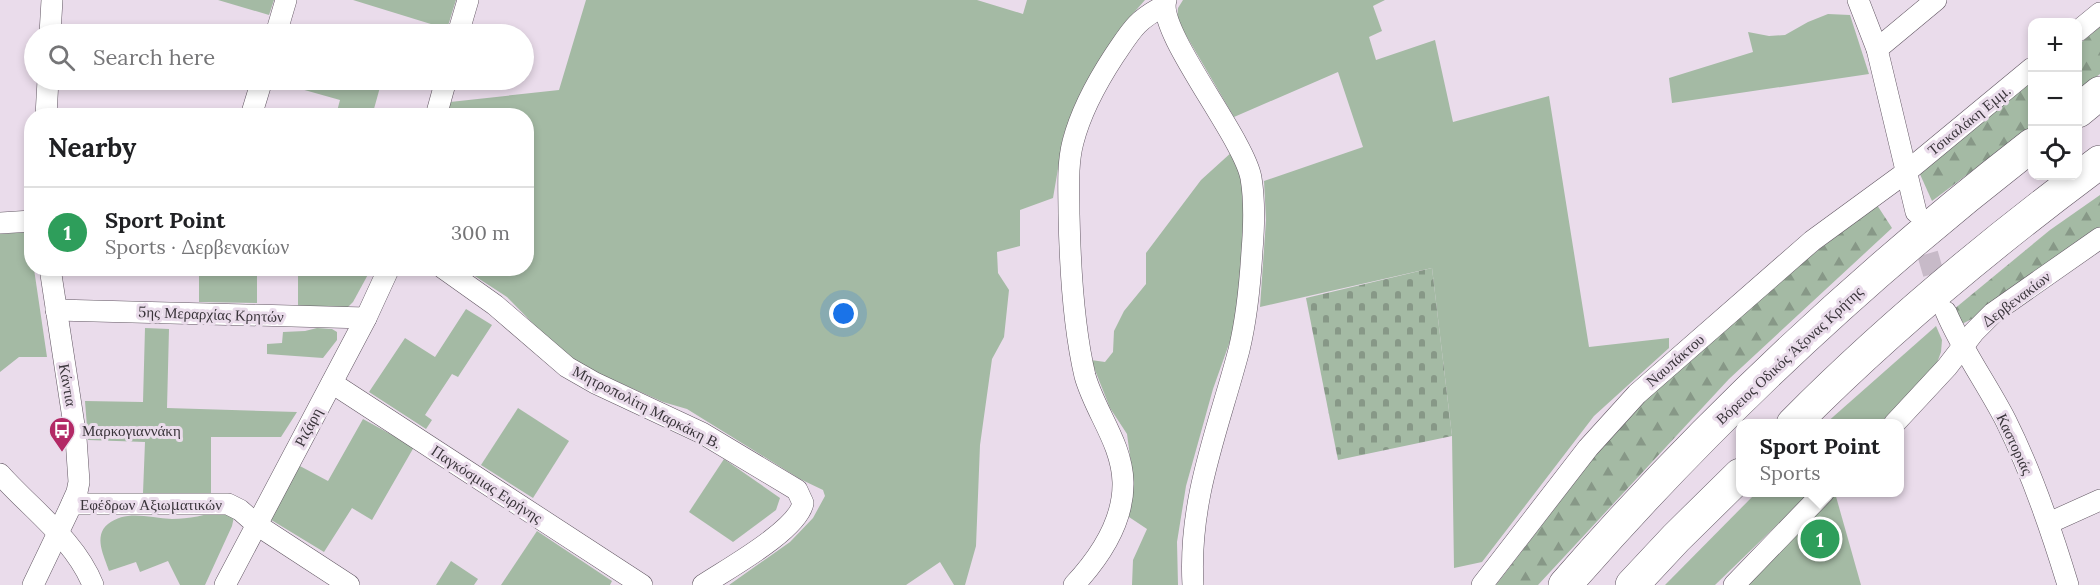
<!DOCTYPE html>
<meta charset="utf-8">
<style>
:root{--surface:#fff;--page:#f6f6f6;--text:#202124;--muted:#757577;--line:#e0e0e0;--accent:#b32966}
body{margin:0;font-family:Lora,serif;background:var(--page);color:var(--text)}
.controls{position:absolute;right:18px;top:18px;display:grid;overflow:hidden;border-radius:12px;box-shadow:0 3px 9px #0003}
.controls button{width:54px;height:54px;display:grid;place-items:center;padding:0;border:0;border-bottom:2px solid var(--line);background:var(--surface);color:var(--text);font:30px sans-serif}
.you{position:absolute;left:844px;top:314px;width:21px;height:21px;margin:-15px;border:4px solid #fff;border-radius:50%;background:#1a73e8;box-shadow:0 0 0 9px #1a73e833}
.badge{display:grid;place-items:center;width:39px;height:39px;border-radius:50%;background:var(--accent);color:#fff;font-size:20px;font-weight:700}
.pin{position:absolute;translate:-50% -50%;border:3px solid #fff;box-shadow:0 2px 6px #0006}
.popup{position:absolute;left:1736px;top:419px;width:168px;height:78px;box-sizing:border-box;display:grid;place-content:center;border-radius:12px;background:var(--surface);filter:drop-shadow(0 2px 4px #0005);font-size:20px;white-space:nowrap;color:var(--muted)}
.popup b{font-size:22px;color:var(--text)}
.popup::after{content:'';position:absolute;left:50%;top:100%;margin-left:-12px;border:12px solid transparent;border-top-color:var(--surface)}
.list{margin:0;padding:0;list-style:none}
h2{display:flex;justify-content:space-between;align-items:center;height:78px;margin:0;padding:0 24px;font-size:26px}
h2 small{font-size:20px;font-weight:400;color:var(--muted)}
.list li{display:grid;grid-template-columns:39px 1fr auto;gap:18px;align-items:center;box-sizing:border-box;height:90px;padding:0 24px;border-top:2px solid var(--line)}
.list b{display:block;font-size:22px;white-space:nowrap}
.list p{margin:0;font-size:20px;white-space:nowrap;color:var(--muted)}
.list em{font-size:20px;font-style:normal;color:var(--muted)}
.icon{flex:none;width:33px;height:33px;fill:none;stroke:currentColor;stroke-width:2;stroke-linecap:round;stroke-linejoin:round}
.map{position:relative;flex:none;width:2100px;height:585px;overflow:hidden}
.search{position:absolute;background:var(--surface);box-shadow:0 3px 9px #0003;left:24px;top:24px;width:510px;height:66px;display:flex;align-items:center;gap:15px;box-sizing:border-box;padding:0 21px;border-radius:33px;color:var(--muted);font-size:22px}
.panel{position:absolute;background:var(--surface);box-shadow:0 3px 9px #0003;left:24px;top:108px;width:510px;height:168px;border-radius:24px}
.map>svg:first-child{display:block}
.green{fill:#a4baa4}
.forest{fill:url(#forest-firs)}
.cemetery{fill:url(#cemetery-stones)}
.lines{fill:none;stroke-linecap:round;stroke-linejoin:round}
.minor-tunnel{stroke:#c7bac8;stroke-width:21;stroke-dasharray:21 10;stroke-linecap:butt}
.minor-casing{stroke:#625763;stroke-width:22}
.motorway-casing{stroke:#625763;stroke-width:34}
.minor{stroke:#fff;stroke-width:21}
.motorway{stroke:#fff;stroke-width:33}
.labels{text-anchor:middle;dominant-baseline:central;stroke-width:6;stroke-linejoin:round;paint-order:stroke}
.street-label{font-size:15px;fill:#39343a;stroke:#eadceb}
.poi-label{font-size:15px;fill:#39343a;stroke:#eadceb;text-anchor:start}
</style>
<div class="map">
<svg width="2100" height="585" viewBox="0 0 2100 585">
<defs>
<pattern id="forest-firs" width="22" height="20" patternUnits="userSpaceOnUse" patternTransform="scale(1.5)"><rect width="22" height="20" fill="#a4baa4"/><path d="M5 1l3.5 6h-7zM16 11l3.5 6h-7z" fill="#879887"/></pattern>
<pattern id="cemetery-stones" width="16" height="16" patternUnits="userSpaceOnUse" patternTransform="scale(1.5)"><rect width="16" height="16" fill="#a4baa4"/><path d="M2 7V4a2 2 0 0 1 4 0v3zM10 15v-3a2 2 0 0 1 4 0v3z" fill="#879887"/></pattern>
</defs>
<rect width="100%" height="100%" fill="#eadceb"/>
<!-- green -->
<g class="green">
<path d="M 218,0 L 274,0 L 269,15 Z"/>
<path d="M 353,0 L 456,0 L 447,29 Z"/>
<path d="M 586,0 L 977,0 L 1023,14 L 1027,0 L 1145,0 L 1130,17 L 1103,55 L 1064,134 L 1053,198 L 1020,210 L 1020,246 L 997,252 L 998,273 L 1009,290 L 1004,337 L 992,359 L 980,445 L 976,546 L 965,585 L 954,585 L 940,562 L 906,585 L 729,585 L 790,542 L 813,518 L 825,496 L 823,490 L 800,479 L 687,409 L 663,402 L 582,366 L 552,343 L 507,297 L 464,269 L 526,268 L 526,116 L 447,116 L 450,102 L 559,90 Z"/>
<path d="M 1183,0 L 1385,0 L 1373,6 L 1382,31 L 1369,37 L 1376,60 L 1435,40 L 1453,122 L 1549,96 L 1589,347 L 1669,338 L 1669,348 L 1594,416 L 1482,562 L 1454,568 L 1452,436 L 1432,268 L 1260,307 L 1266,220 L 1264,181 L 1363,147 L 1338,72 L 1234,117 L 1177,20 L 1178,8 Z"/>
<path d="M 1828,14 L 1850,15 L 1869,74 L 1672,103 L 1669,78 L 1753,52 L 1748,32 L 1769,36 L 1785,35 L 1808,22 Z"/>
<path d="M 277,80 L 382,80 L 372,116 L 336,115 L 340,100 L 276,82 Z"/>
<path d="M 1233,151 L 1245,180 L 1240,313 L 1213,389 L 1186,486 L 1177,542 L 1178,585 L 1132,585 L 1133,560 L 1147,529 L 1129,517 L 1132,471 L 1127,434 L 1110,408 L 1091,360 L 1105,362 L 1113,352 L 1114,331 L 1124,311 L 1146,284 L 1146,253 L 1201,180 Z"/>
<path d="M 28,232 L 32,268 L 34,269 L 47,357 L 19,357 L 0,372 L 0,234 Z"/>
<path d="M 199,269 L 257,269 L 257,303 L 199,302 Z"/>
<path d="M 298,269 L 371,269 L 353,302 L 348,307 L 298,307 Z"/>
<path d="M 466,309 L 492,325 L 458,377 L 452,374 L 425,415 L 432,420 L 426,429 L 369,392 L 405,338 L 435,357 Z"/>
<path d="M 1936,326 L 1942,340 L 1941,352 L 1934,371 L 1880,423 L 1825,424 Z"/>
<path d="M 145,328 L 169,329 L 167,408 L 297,412 L 281,437 L 211,437 L 211,493 L 143,493 L 145,442 L 88,440 L 85,401 L 143,402 Z"/>
<path d="M 317,328 L 332,329 L 337,332 L 337,340 L 323,358 L 267,354 L 267,344 L 282,343 L 283,332 L 305,331 Z"/>
<path d="M 518,408 L 569,441 L 533,498 L 481,465 Z"/>
<path d="M 363,419 L 414,447 L 372,520 L 352,508 L 324,552 L 268,518 L 298,465 L 328,481 Z"/>
<path d="M 724,459 L 780,498 L 776,510 L 733,542 L 689,512 Z"/>
<path d="M 1756,493 L 1810,493 L 1715,585 L 1665,585 Z"/>
<path d="M 1835,493 L 1861,585 L 1748,585 Z"/>
<path d="M 222,510 L 234,517 L 232,526 L 205,585 L 180,585 L 168,561 L 140,572 L 136,562 L 109,571 C 104,556 93,536 108,524 C 127,509 149,518 172,519 C 189,519 206,515 222,510 Z"/>
<path d="M 537,531 L 612,581 L 610,585 L 501,585 Z"/>
<path d="M 451,561 L 478,579 L 474,585 L 436,585 Z"/>
</g>
<!-- forest -->
<g class="forest">
<path d="M 2100,27 L 2100,74 L 2078,91 L 2078,45 Z"/>
<path d="M 2032,81 L 2032,126 L 1932,201 L 1919,172 Z"/>
<path d="M 2100,195 L 2100,230 L 1993,308 L 1962,324 L 1953,310 L 2050,230 Z"/>
<path d="M 1877,205 L 1892,228 L 1729,379 L 1538,585 L 1496,585 L 1611,435 L 1682,364 L 1791,271 Z"/>
</g>
<!-- cemetery -->
<path class="cemetery" d="M 1432,268 L 1452,436 L 1338,460 L 1306,298 Z"/>
<g class="lines">
<!-- minor-tunnel -->
<path class="minor-tunnel" d="M 1919,224 L 1941,300"/>
<!-- minor casing -->
<g class="minor-casing">
<g id="minor">
<path d="M 1166,0 C 1156,31 1244,138 1251,178 C 1255,202 1254,227 1252,251 C 1250,284 1247,317 1239,350 C 1218,430 1188,500 1193,585"/>
<path d="M 1858,0 L 1877,49 L 1916,212"/>
<path d="M 2078,31 L 2100,13"/>
<path d="M 50,34 L 52,0"/>
<path d="M 276,34 L 286,0"/>
<path d="M 458,34 L 468,0"/>
<path d="M 1877,49 L 1936,0"/>
<path d="M 46,116 L 48,80"/>
<path d="M 251,116 L 262,80"/>
<path d="M 436,116 L 446,80"/>
<path d="M 0,223 L 32,221"/>
<path d="M 443,268 L 495,305 L 567,367 L 595,383 L 702,433 L 797,490 L 803,503 C 798,530 727,569 703,585"/>
<path d="M 56,310 L 366,318"/>
<path d="M 1946,312 C 1962,350 1987,384 2006,421 C 2032,473 2051,529 2068,585"/>
<path d="M 332,383 L 642,585"/>
<path d="M 1894,424 L 1947,367 L 1974,332 L 1993,313 L 2100,238"/>
<path d="M 0,474 C 32,510 75,540 93,585"/>
<path d="M 72,504 L 228,504 L 240,510 L 257,525 L 349,585"/>
<path d="M 2049,523 L 2100,500"/>
<path d="M 33,585 L 68,512 L 77,492 L 79,482 L 76,438 L 50,268"/>
<path d="M 225,585 L 366,318 L 389,268"/>
<path d="M 1074,585 C 1100,557 1124,522 1123,482 C 1122,443 1095,412 1085,376 C 1073,325 1070,266 1069,214 C 1069,190 1067,165 1073,142 C 1081,111 1097,82 1114,56 C 1131,31 1136,20 1164,6"/>
<path d="M 1482,585 L 1588,448 L 1637,394 L 1812,241 L 1905,173 L 2032,68"/>
<path d="M 1734,585 L 1824,492"/>
</g>
</g>
<!-- motorway casing -->
<g class="motorway-casing">
<g id="motorway">
<path d="M 2078,111 L 2100,93"/>
<path d="M 1793,424 C 1888,328 1991,243 2100,162"/>
<path d="M 1565,585 C 1706,423 1863,276 2032,145"/>
<path d="M 1632,585 L 1676,538 L 1740,475"/>
</g>
</g>
<!-- minor -->
<use href="#minor" class="minor"/>
<!-- motorway -->
<use href="#motorway" class="motorway"/>
</g>
<!-- icons -->
<defs>
<g id="bus-pin" transform="scale(1.35)"><path d="M0 17L-7.5 6A9.5 9.5 0 1 1 7.5 6Z" fill="#b32966" stroke="#eadceb"/><path d="M-5-6H5V4H4V6H2V4H-2V6H-4V4H-5ZM-3.5-4V0h7V-4ZM-3.5 1.2v1.5H-2V1.2ZM2 1.2v1.5H3.5V1.2Z" fill="#fff"/></g>
</defs>
<g fill-rule="evenodd">
<use href="#bus-pin" x="62" y="430"/>
</g>
<g class="labels">
<!-- street labels -->
<g class="street-label">
<text transform="translate(1969 120) rotate(-39)">Τσικαλάκη Εμμ.</text>
<text transform="translate(2016 299) rotate(-37)">Δερβενακίων</text>
<text transform="translate(211 314) rotate(2)">5ης Μεραρχίας Κρητών</text>
<text transform="translate(1789 355) rotate(-43)">Βόρειος Οδικός Άξονας Κρήτης</text>
<text transform="translate(1675 360) rotate(-41)">Ναυπάκτου</text>
<text transform="translate(68 385) rotate(80)">Κάντια</text>
<text transform="translate(647 407) rotate(27)">Μητροπολίτη Μαρκάκη Β.</text>
<text transform="translate(308 427) rotate(-62)">Ριζάρη</text>
<text transform="translate(2015 444) rotate(65)">Καστοριάς</text>
<text transform="translate(487 484) rotate(33)">Παγκόσμιας Ειρήνης</text>
<text x="151" y="504">Εφέδρων Αξιωματικών</text>
</g>
<!-- poi labels -->
<g class="poi-label">
<text x="82" y="430">Μαρκογιαννάκη</text>
</g>
</g>
</svg>
<div class="controls">
<button>+</button>
<button>−</button>
<button><svg class="icon" aria-label="locate" viewBox="0 0 24 24"><circle cx="12" cy="12" r="6"/><path d="M12 2v4M12 18v4M2 12h4M18 12h4"/></svg></button>
</div>
<div class="you"></div>
<div class="pin badge" style="left:1820px;top:539px;background:#2e9e5b">1</div>
<div class="popup"><b>Sport Point</b>Sports</div>
<div class="search"><svg class="icon" aria-label="search" viewBox="0 0 24 24"><circle cx="10" cy="10" r="6"/><path d="M15 15l6 6"/></svg>Search here</div>
<section class="panel">
<h2>Nearby<small></small></h2>
<ul class="list">
<li><span class="badge" style="background:#2e9e5b">1</span><div><b>Sport Point</b><p>Sports · Δερβενακίων</p></div><em>300 m</em></li>
</ul>
</section>
</div>
